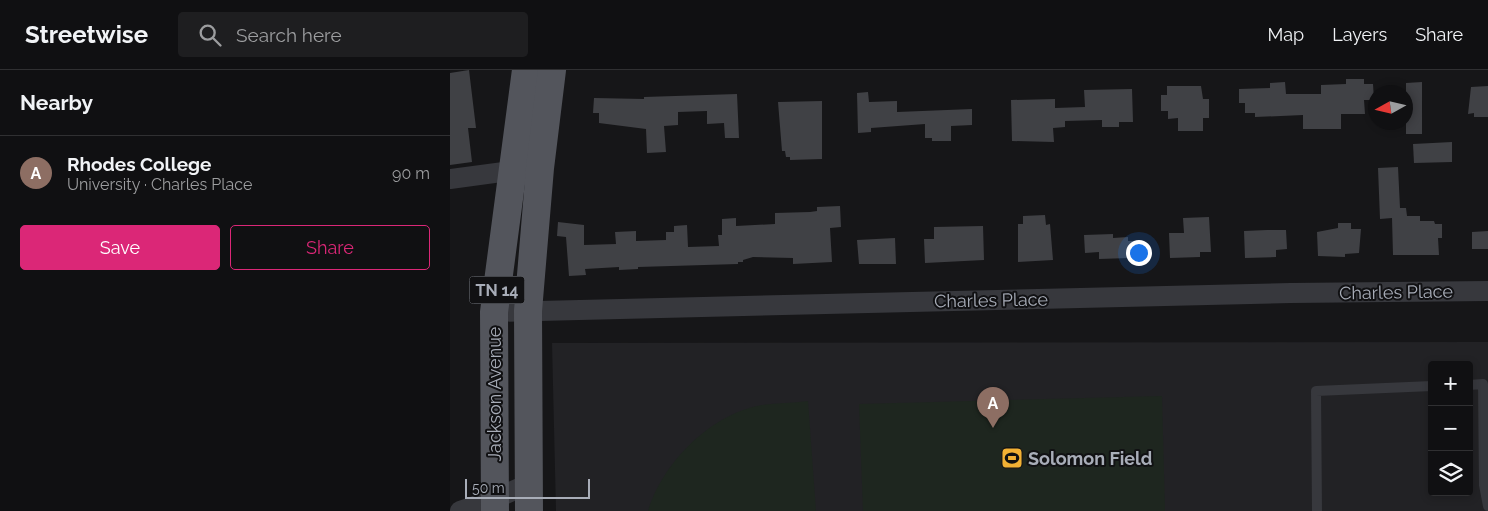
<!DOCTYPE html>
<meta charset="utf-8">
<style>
:root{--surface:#101012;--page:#1e1e20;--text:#f1f3f6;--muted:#9c9d9f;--line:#303032;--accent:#db2777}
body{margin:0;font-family:Raleway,sans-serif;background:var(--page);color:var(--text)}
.controls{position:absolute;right:15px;bottom:15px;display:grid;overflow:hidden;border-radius:5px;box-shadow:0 2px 8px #0003}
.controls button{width:45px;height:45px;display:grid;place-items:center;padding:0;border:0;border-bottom:1px solid var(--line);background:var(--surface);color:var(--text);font:25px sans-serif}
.compass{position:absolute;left:918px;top:15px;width:45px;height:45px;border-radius:50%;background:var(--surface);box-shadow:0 2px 8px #0003;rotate:262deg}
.scale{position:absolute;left:15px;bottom:12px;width:125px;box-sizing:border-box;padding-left:5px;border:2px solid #a8adb8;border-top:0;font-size:14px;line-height:18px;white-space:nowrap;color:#a8adb8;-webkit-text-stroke:4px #111113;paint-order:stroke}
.you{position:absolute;left:688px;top:182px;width:18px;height:18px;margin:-12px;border:4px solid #fff;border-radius:50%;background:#1a73e8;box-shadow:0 0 0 8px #1a73e833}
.badge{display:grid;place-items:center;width:32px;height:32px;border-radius:50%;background:var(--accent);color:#fff;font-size:16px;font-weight:700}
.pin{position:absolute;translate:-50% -41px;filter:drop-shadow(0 1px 2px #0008)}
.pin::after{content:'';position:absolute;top:26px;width:18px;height:15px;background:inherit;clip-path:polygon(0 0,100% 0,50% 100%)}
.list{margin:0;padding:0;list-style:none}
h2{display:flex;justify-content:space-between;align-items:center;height:65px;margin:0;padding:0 20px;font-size:21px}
h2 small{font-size:16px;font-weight:400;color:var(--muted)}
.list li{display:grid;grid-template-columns:32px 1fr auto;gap:15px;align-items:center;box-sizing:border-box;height:75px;padding:0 20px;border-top:1px solid var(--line)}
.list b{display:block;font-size:19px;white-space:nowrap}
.list p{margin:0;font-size:16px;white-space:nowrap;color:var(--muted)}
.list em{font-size:16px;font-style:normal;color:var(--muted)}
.actions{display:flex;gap:10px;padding:15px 20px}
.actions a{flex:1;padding:11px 0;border:1px solid var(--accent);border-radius:5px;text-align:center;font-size:18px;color:var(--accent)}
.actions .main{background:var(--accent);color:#fff}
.icon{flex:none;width:28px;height:28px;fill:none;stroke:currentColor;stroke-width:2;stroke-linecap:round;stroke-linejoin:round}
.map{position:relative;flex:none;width:1038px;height:441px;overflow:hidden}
header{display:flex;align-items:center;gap:30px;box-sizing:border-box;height:70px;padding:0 25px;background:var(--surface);border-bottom:1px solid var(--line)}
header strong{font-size:24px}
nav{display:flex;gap:28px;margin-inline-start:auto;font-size:18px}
.search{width:350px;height:45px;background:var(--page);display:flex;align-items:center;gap:12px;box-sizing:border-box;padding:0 18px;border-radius:5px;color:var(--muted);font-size:19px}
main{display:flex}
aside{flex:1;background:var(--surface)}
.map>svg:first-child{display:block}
.built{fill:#222225;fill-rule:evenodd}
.green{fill:#1e261f}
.building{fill:#404145}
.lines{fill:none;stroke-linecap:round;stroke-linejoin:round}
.lane{stroke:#37383d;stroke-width:10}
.street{stroke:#37383d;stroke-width:20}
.primary{stroke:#53555c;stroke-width:28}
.labels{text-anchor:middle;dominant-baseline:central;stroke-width:4;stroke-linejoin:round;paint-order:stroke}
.shield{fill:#111113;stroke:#7b7e86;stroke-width:1}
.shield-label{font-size:16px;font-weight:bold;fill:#a8adb8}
.street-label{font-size:18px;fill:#a8adb8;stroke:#111113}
.poi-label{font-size:18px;font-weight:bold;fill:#a8adb8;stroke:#111113;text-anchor:start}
</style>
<header>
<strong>Streetwise</strong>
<div class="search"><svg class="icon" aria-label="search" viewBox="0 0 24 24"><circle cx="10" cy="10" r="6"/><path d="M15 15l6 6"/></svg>Search here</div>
<nav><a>Map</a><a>Layers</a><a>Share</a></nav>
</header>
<main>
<aside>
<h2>Nearby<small></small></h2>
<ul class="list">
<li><span class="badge" style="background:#8d6e63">A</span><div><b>Rhodes College</b><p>University · Charles Place</p></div><em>90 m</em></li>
</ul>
<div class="actions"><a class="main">Save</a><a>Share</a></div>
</aside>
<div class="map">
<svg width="1038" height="441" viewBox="0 0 1038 441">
<rect width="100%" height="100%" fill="#161618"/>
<!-- built -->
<path class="built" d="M 1038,272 L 1038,441 L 106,441 L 102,273 ZM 982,295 L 1019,295 L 1019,422 L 982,422 Z"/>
<!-- green -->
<g class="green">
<path d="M 712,326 L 715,441 L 413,441 L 409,334 Z"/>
<path d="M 358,331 L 366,441 L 198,441 C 213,392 261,344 312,335 C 327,333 343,333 358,331 Z"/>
</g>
<!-- building -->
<g class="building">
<path d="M 19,0 L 26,58 L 18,58 L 22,92 L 0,95 L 0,3 Z"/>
<path d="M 896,9 L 914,9 L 914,14 L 923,14 L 924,30 L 914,30 L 915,44 L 891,44 L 891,59 L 853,59 L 853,45 L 805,47 L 805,43 L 795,43 L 795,33 L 789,33 L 789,19 L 820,18 L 820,13 L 835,12 L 836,24 L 871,24 L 871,15 L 896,14 Z"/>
<path d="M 972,12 L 972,64 L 956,64 L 956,13 Z"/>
<path d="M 717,16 L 751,16 L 753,29 L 759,29 L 759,48 L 753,48 L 753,61 L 728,61 L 728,48 L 718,49 L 718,41 L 711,41 L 711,25 L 717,25 Z"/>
<path d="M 1038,16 L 1038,47 L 1024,47 L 1024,43 L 1018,44 L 1021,17 Z"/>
<path d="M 682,19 L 683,52 L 669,52 L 669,57 L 652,57 L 652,50 L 615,51 L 615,57 L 603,58 L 604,72 L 562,71 L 561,30 L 605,29 L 605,38 L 635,37 L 634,20 Z"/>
<path d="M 418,22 L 419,32 L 447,31 L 447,42 L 522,39 L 522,55 L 501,56 L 501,71 L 482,71 L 482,68 L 475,68 L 475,54 L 421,58 L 421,62 L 408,63 L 407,23 Z"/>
<path d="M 287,24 L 289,68 L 275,68 L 274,53 L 257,54 L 257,41 L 228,42 L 228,55 L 214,56 L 216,82 L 197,83 L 196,59 L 149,53 L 149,43 L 143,43 L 144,28 L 194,29 L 194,27 Z"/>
<path d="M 372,31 L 372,89 L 340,90 L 340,87 L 336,87 L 335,81 L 332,81 L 328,32 Z"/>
<path d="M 1002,72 L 1002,92 L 964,93 L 963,74 Z"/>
<path d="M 948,97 L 950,138 L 956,138 L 957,146 L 970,146 L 970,151 L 984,151 L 985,154 L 992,154 L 992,168 L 988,168 L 989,185 L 943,185 L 942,148 L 930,149 L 928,98 Z"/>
<path d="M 390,136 L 391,157 L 380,158 L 382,192 L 343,194 L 343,188 L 303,187 L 293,190 L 293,192 L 288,192 L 288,194 L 188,197 L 188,199 L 169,200 L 169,197 L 135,199 L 136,205 L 119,206 L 116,167 L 107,166 L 108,152 L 134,155 L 134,175 L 166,174 L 165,162 L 186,161 L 186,171 L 216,170 L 216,162 L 224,162 L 224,156 L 237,155 L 238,177 L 269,176 L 268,165 L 272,165 L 272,149 L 286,148 L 286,156 L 325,154 L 325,143 L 360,142 L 367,141 L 367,137 Z"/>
<path d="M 595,145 L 596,155 L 600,154 L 603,190 L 568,192 L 568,154 L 573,154 L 573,146 Z"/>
<path d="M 759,147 L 761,182 L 750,182 L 750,187 L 720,188 L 719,163 L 734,163 L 733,148 Z"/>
<path d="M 888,153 L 901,153 L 901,159 L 911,159 L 909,183 L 895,184 L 895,187 L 868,186 L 867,162 L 888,158 Z"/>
<path d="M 533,156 L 534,190 L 475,193 L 474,169 L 484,169 L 484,157 Z"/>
<path d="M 817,160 L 836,160 L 837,179 L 826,180 L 826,187 L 795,188 L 794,161 Z"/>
<path d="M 1038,161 L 1038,179 L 1022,179 L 1022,162 Z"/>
<path d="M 663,164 L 663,168 L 678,167 L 678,171 L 688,171 L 688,185 L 678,185 L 679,188 L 649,189 L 649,182 L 635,183 L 634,165 Z"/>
<path d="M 445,168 L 446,194 L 409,194 L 407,170 Z"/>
</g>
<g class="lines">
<!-- lane -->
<g class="lane">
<path d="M 1019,315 L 1033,314 L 1034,415 L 1038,436"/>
<path d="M 867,441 L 866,321 L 982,316"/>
</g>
<!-- street -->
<g class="street">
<path d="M 0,109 L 75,99"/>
<path d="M 44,242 L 841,223 L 1038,221"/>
<path d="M 10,441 L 45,429 L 78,414"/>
</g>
<!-- primary -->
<g class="primary">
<path d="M 45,441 L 44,242 L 76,0"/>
<path d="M 79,441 L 78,241 L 90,98 L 102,0"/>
</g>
</g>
<!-- icons -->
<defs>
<g id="stadium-square" transform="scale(1.125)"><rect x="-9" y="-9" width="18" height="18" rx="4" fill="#f2b134" stroke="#111113"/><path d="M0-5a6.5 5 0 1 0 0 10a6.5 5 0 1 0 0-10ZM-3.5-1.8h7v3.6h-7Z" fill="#111"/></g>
</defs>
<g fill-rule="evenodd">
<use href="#stadium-square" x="562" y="388"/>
</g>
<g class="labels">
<!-- shield labels -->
<rect class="shield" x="19.5" y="206.5" width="55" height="27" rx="4"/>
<g class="shield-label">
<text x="47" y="220">TN 14</text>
</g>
<!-- street labels -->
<g class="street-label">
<text transform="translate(946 222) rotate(-1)">Charles Place</text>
<text transform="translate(541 230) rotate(-1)">Charles Place</text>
<text transform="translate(44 324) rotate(-90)">Jackson Avenue</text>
</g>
<!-- poi labels -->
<g class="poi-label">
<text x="578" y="388">Solomon Field</text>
</g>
</g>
</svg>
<div class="controls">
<button>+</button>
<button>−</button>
<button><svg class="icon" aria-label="layers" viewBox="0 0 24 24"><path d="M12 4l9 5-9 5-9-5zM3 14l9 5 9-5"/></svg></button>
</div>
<svg class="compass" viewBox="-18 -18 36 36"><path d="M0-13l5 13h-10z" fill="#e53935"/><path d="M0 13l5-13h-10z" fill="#9c9d9f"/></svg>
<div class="scale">50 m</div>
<div class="you"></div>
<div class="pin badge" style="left:543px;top:358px;background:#8d6e63">A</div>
</div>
</main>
